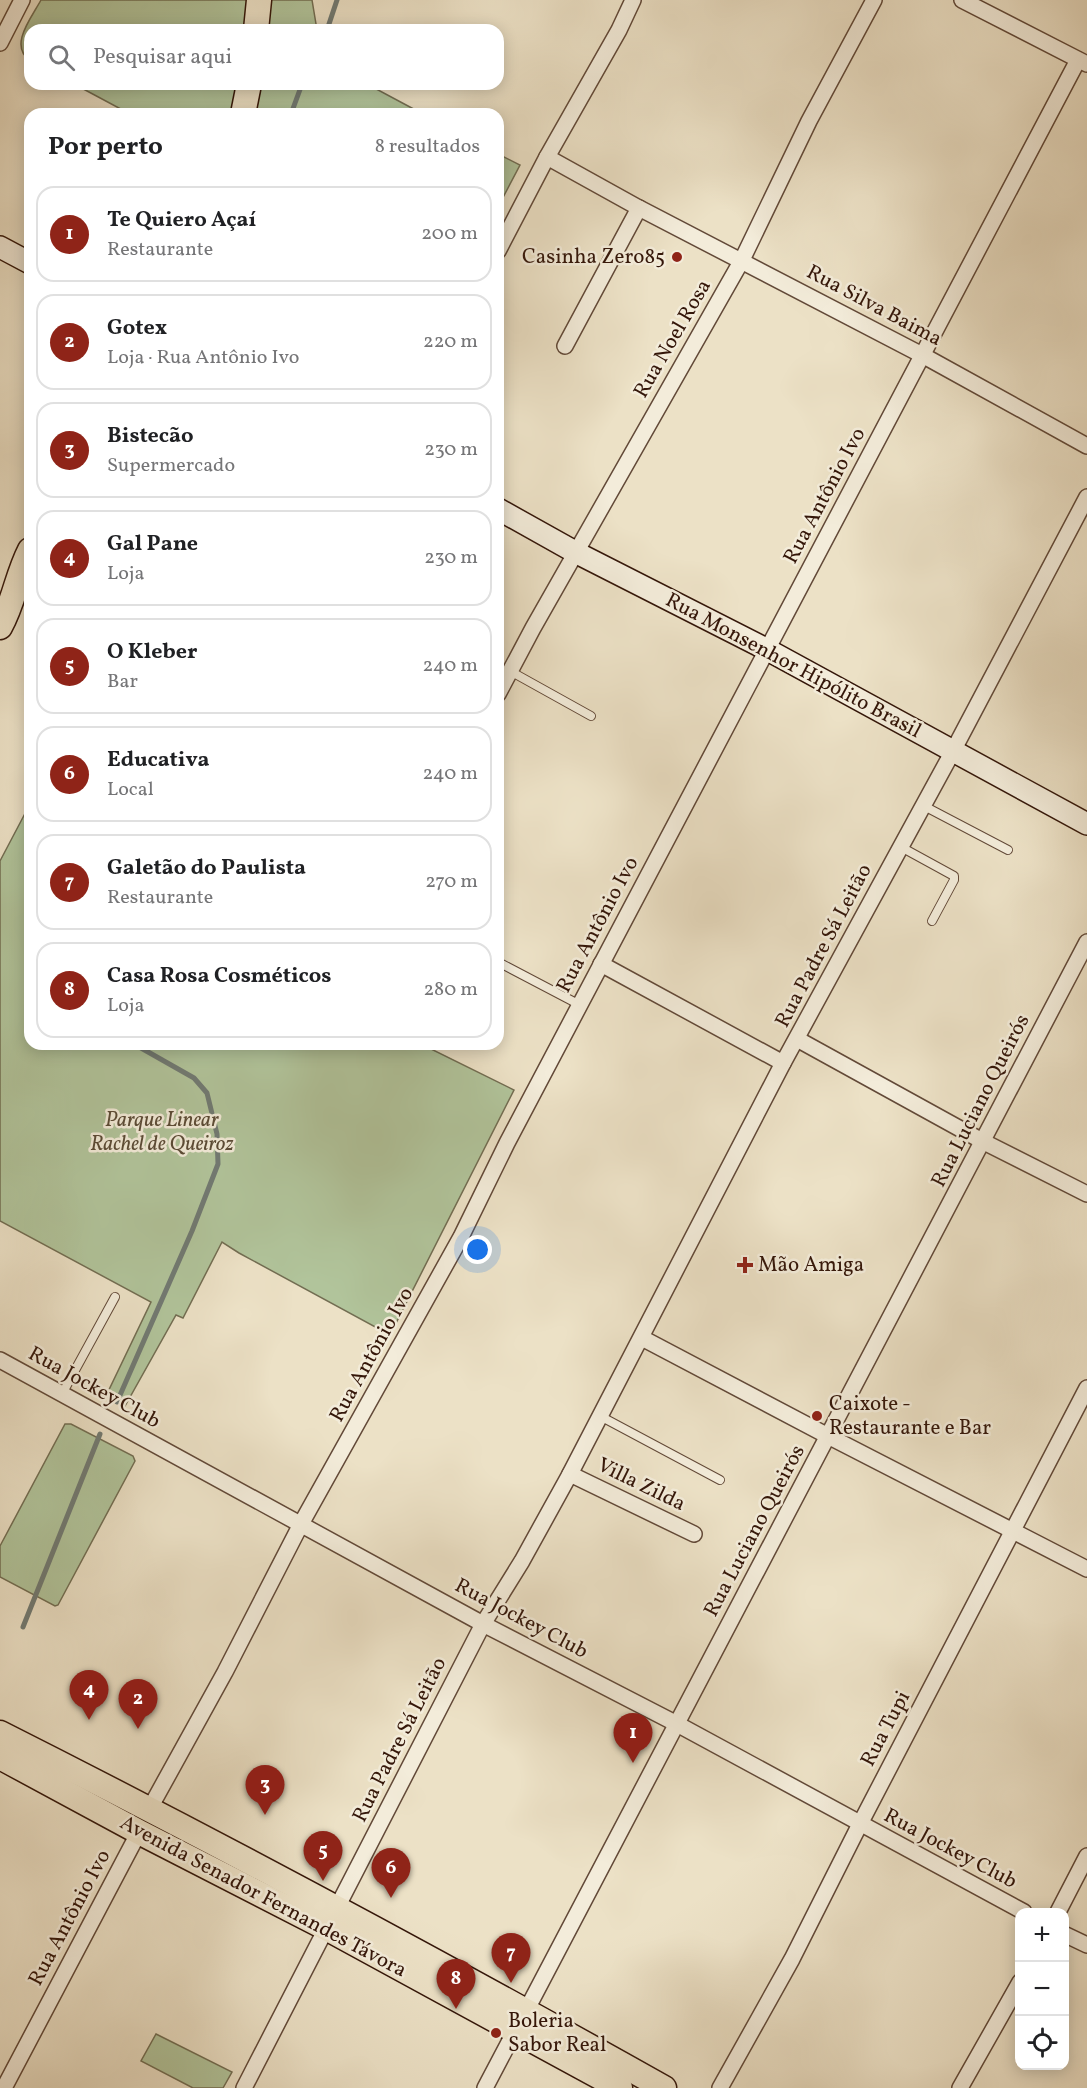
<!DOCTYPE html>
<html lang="pt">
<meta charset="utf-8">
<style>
:root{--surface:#fff;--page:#f2f2f2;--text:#202124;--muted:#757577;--line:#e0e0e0;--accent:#8f2418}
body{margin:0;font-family:Vollkorn,serif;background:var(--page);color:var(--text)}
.controls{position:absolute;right:18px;bottom:18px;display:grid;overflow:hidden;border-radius:12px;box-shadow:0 3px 15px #0003}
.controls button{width:54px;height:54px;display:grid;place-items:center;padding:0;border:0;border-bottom:2px solid var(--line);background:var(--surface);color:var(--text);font:30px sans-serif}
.you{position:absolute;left:478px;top:1250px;width:21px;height:21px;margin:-15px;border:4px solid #fff;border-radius:50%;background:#1a73e8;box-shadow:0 0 0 9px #1a73e833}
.badge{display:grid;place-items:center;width:39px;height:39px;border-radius:50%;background:var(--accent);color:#fff;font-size:20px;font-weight:700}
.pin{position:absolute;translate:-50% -50px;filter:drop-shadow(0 2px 3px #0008)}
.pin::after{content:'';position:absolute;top:32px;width:21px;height:18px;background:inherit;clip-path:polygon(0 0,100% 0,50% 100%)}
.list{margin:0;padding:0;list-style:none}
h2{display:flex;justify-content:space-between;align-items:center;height:78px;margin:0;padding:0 24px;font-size:26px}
h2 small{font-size:20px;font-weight:400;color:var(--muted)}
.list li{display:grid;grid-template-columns:39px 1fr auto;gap:18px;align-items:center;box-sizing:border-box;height:96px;margin:0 12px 12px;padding:0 12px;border:2px solid var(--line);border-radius:18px}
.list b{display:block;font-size:22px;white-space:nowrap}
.list p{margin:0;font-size:20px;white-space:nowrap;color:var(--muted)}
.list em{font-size:20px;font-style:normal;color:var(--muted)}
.icon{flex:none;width:33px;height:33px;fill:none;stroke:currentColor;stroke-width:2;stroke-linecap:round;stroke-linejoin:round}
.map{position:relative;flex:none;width:1087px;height:2088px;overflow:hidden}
.search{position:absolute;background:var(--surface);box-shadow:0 3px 15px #0003;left:24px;top:24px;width:480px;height:66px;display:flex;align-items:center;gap:15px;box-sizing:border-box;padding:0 21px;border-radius:18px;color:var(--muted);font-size:22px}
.panel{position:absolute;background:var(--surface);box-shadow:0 3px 15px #0003;left:24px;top:108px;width:480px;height:942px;border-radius:18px}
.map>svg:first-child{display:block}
.green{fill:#b1c49b;stroke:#726d52;stroke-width:1.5}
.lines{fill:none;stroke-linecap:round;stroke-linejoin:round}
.stream{stroke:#717a73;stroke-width:5}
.service-casing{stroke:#624938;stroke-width:10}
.minor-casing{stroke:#624938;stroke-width:18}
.secondary-casing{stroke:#341609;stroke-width:24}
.primary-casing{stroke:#341609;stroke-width:27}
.service{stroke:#f3ecda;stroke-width:8}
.minor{stroke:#f3ecda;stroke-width:15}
.secondary{stroke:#f3ecda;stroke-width:21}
.primary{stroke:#ece1c6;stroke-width:24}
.poi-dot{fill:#8f2418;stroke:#f3ecda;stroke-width:2}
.labels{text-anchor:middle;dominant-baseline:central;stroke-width:5;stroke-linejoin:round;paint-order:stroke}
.poi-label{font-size:21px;fill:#341609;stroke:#f3ecda;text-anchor:start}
.street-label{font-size:21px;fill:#341609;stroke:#f3ecda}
.park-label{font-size:21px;font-style:italic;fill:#5a4a35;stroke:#f3ecda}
</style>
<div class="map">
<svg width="1087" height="2088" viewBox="0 0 1087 2088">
<rect width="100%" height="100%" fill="#ece1c6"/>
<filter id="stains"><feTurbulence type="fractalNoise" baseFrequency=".00333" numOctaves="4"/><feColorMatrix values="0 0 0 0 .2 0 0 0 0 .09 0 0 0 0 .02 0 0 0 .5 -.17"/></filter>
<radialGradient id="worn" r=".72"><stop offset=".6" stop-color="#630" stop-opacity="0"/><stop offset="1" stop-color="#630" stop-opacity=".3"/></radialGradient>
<!-- green -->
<g class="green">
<path d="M 41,0 L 312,0 L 317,30 L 30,30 L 30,60 C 8,46 32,17 41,0 Z"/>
<path d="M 74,84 L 367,84 L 423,114 L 130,114 Z"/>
<path d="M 498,154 L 520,165 L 498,207 Z"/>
<path d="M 30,804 L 30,1044 L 421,1044 L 514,1090 L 390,1335 L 239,1253 L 222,1242 L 183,1318 L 176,1315 L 125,1406 L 106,1396 L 151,1302 L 0,1221 L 0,861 Z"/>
<path d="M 65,1424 L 71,1424 L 133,1456 L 135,1461 L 58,1605 L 55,1606 L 0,1577 L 0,1546 Z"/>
<path d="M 156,2034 L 232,2072 L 223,2088 L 193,2088 L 141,2061 Z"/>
</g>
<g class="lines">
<!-- stream -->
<g class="stream">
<path d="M 327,30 L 337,0"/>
<path d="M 291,114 L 302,84"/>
<path d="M 117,1402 L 192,1231 L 218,1164 L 217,1134 L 207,1093 L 194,1078 L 134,1044"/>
<path d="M 23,1627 L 100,1434"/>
</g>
<!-- service casing -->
<g class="service-casing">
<g id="service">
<path d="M 510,671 L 591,716"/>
<path d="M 924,806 L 1008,850"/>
<path d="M 901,847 L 954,876 L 954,880 L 932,921"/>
<path d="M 498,962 L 580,1005"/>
<path d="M 62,1394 L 115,1297"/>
<path d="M 600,1416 L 720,1480"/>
</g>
</g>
<!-- minor casing -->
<g class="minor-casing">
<g id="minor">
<path d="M 962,0 L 1087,64"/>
<path d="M 0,43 L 22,0"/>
<path d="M 547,157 L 639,208 L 924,356 L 1087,446"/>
<path d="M 498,251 L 547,157 L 619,30 L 633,0"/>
<path d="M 565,346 L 639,208"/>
<path d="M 498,694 L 533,628 L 742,260 L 809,121 L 874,0"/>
<path d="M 601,964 L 783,1063"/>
<path d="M 797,1039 L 984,1142 L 1087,1194"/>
<path d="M 642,1338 L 828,1436 L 1087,1569"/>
<path d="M 0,1360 L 483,1624 L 677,1724 L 1024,1912"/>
<path d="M 570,1474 L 694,1534"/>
<path d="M 150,1808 L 225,1672 L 301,1524 L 461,1237 L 507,1143 L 1078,60"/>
<path d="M 1058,1912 L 1087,1856"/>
<path d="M 1064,1934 L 1087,1945"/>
<path d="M 526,2011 L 1087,942"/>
<path d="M 4,2088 L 139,1832"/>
<path d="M 244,2088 L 483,1624 L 522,1561 L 570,1474 L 783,1063 L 953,751 L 1087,497"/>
<path d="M 485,2088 L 515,2031"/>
<path d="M 720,2088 L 792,1959 L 860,1824 L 1087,1388"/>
<path d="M 960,2088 L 1020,1982"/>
</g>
</g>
<!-- secondary casing -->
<g class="secondary-casing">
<g id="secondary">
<path d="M 0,247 L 30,263"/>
<path d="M 498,509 L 575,552 L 766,649 L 1087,824"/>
</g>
</g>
<!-- primary casing -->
<g class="primary-casing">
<g id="primary">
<path d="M 256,30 L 259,0"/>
<path d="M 243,114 L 249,84"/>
<path d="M 0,627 C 14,602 17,575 30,550"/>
<path d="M 0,1733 C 224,1846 445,1965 664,2088"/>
<path d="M 0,1757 L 139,1832 L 328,1929 L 620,2088"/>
</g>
</g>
<!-- service -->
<use href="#service" class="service"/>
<!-- minor -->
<use href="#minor" class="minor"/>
<!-- secondary -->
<use href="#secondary" class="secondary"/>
<!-- primary -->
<use href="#primary" class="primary"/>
</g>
<!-- markers -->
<g class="poi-dot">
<circle cx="677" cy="257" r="6"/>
<path d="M742 1256h6v6h6v6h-6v6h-6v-6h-6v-6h6z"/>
<circle cx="817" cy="1416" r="6"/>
<circle cx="496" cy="2033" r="6"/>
</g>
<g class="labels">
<!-- poi labels -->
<g class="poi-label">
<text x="665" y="257" text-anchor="end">Casinha Zero85</text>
<text x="758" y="1265">Mão Amiga</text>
<text x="829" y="1404">Caixote -<tspan x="829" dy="24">Restaurante e Bar</tspan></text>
<text x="508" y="2021">Boleria<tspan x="508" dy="24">Sabor Real</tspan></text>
</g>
<!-- street labels -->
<g class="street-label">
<text transform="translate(874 306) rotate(28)">Rua Silva Baima</text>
<text transform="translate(673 339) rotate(-60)">Rua Noel Rosa</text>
<text transform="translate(825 496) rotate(-62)">Rua Antônio Ivo</text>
<text transform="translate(793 666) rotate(28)">Rua Monsenhor Hipólito Brasil</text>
<text transform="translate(598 925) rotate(-62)">Rua Antônio Ivo</text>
<text transform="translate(824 946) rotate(-62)">Rua Padre Sá Leitão</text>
<text transform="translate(981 1101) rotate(-63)">Rua Luciano Queirós</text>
<text transform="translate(372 1355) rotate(-61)">Rua Antônio Ivo</text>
<text transform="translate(94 1388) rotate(29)">Rua Jockey Club</text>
<text transform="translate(641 1485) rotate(26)">Villa Zilda</text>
<text transform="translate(755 1531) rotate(-62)">Rua Luciano Queirós</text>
<text transform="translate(521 1619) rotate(28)">Rua Jockey Club</text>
<text transform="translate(886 1729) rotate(-62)">Rua Tupi</text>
<text transform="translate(400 1740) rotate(-63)">Rua Padre Sá Leitão</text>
<text transform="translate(950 1849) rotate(28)">Rua Jockey Club</text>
<text transform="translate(263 1897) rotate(28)">Avenida Senador Fernandes Távora</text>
<text transform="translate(70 1918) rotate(-62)">Rua Antônio Ivo</text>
</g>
<!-- park labels -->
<g class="park-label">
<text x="162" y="1120">Parque Linear<tspan x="162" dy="24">Rachel de Queiroz</tspan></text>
</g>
</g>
<rect width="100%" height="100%" filter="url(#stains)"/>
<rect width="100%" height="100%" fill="url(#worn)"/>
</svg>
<div class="controls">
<button>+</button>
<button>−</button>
<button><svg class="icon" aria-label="locate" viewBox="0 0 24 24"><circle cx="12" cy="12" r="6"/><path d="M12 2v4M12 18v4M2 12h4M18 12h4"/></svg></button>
</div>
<div class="you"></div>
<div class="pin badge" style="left:633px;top:1763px">1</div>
<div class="pin badge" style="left:138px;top:1729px">2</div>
<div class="pin badge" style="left:265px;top:1815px">3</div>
<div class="pin badge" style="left:89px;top:1720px">4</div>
<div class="pin badge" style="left:323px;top:1881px">5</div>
<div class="pin badge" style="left:391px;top:1898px">6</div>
<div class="pin badge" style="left:511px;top:1983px">7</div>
<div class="pin badge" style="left:456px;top:2009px">8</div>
<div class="search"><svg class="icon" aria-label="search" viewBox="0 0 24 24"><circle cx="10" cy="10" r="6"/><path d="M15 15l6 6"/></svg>Pesquisar aqui</div>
<section class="panel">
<h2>Por perto<small>8 resultados</small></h2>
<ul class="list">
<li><span class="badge">1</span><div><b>Te Quiero Açaí</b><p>Restaurante</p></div><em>200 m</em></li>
<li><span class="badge">2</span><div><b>Gotex</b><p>Loja · Rua Antônio Ivo</p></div><em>220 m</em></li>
<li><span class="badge">3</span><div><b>Bistecão</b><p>Supermercado</p></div><em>230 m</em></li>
<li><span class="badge">4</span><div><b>Gal Pane</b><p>Loja</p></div><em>230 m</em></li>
<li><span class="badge">5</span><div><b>O Kleber</b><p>Bar</p></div><em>240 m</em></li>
<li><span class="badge">6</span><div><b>Educativa</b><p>Local</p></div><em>240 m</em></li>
<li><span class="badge">7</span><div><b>Galetão do Paulista</b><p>Restaurante</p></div><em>270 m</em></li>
<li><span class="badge">8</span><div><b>Casa Rosa Cosméticos</b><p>Loja</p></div><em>280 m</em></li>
</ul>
</section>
</div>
